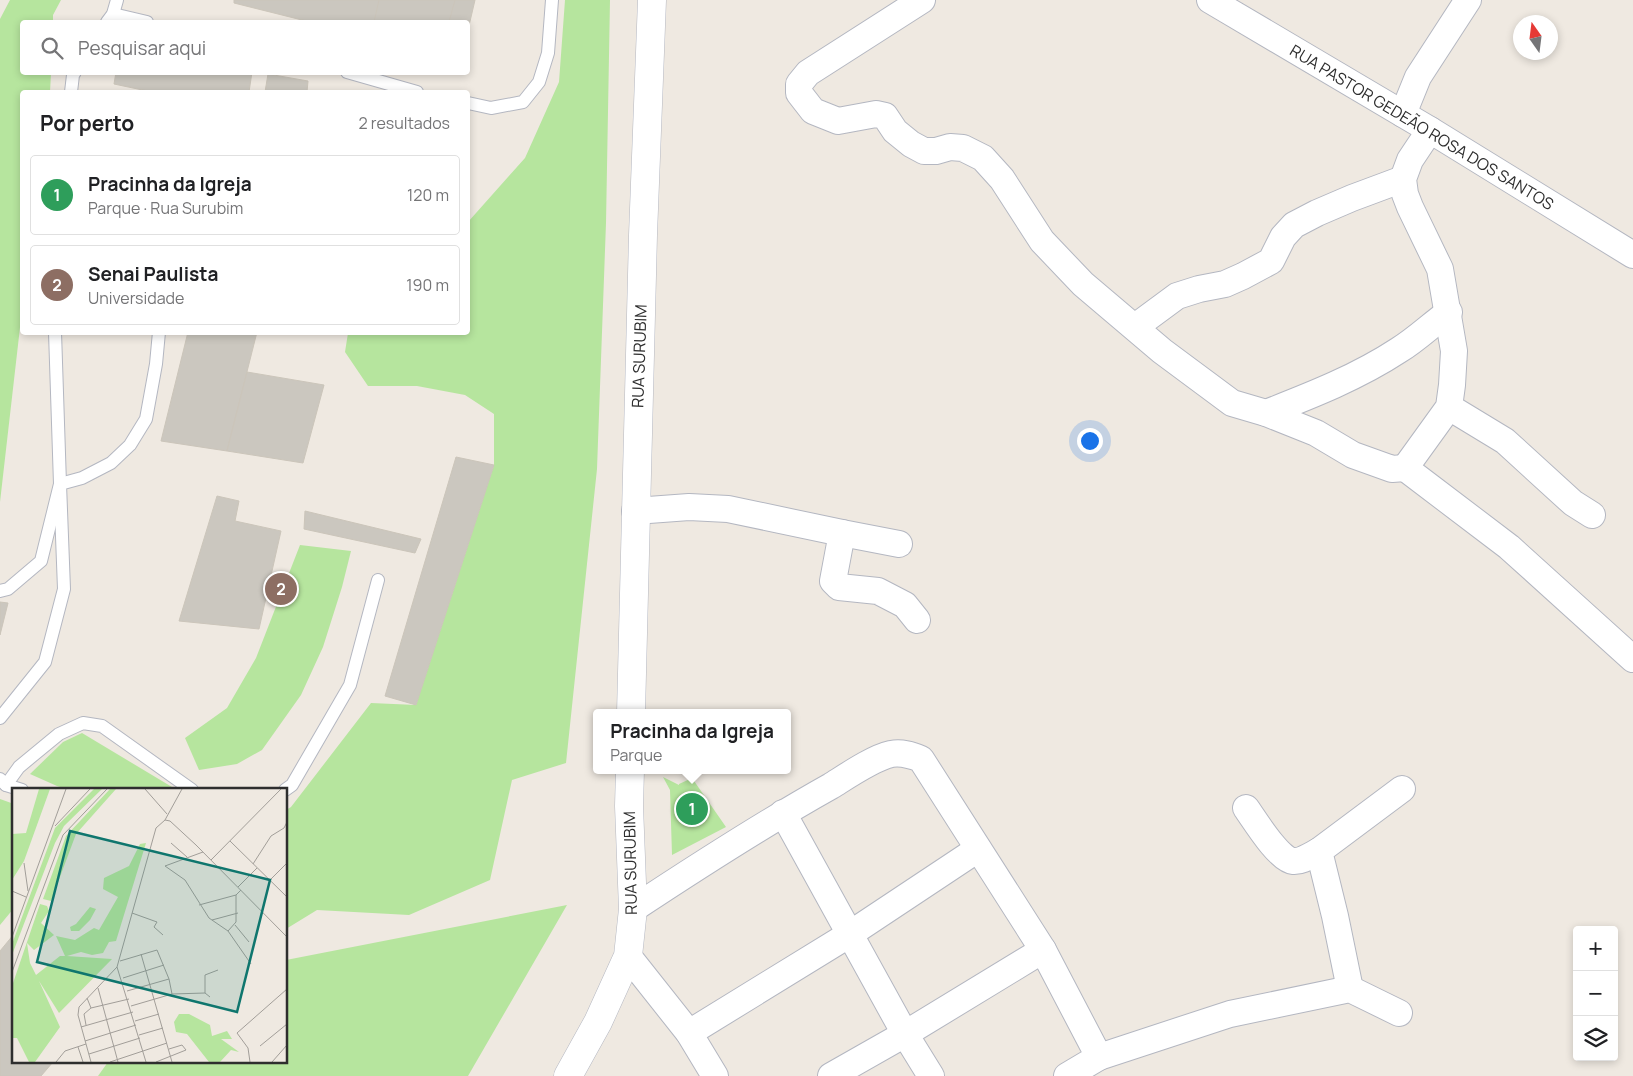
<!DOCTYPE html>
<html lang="pt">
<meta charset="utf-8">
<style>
:root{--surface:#fff;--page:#f6f6f6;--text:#202124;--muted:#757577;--line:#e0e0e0;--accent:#4264fb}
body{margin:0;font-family:Manrope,sans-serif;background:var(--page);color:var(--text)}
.controls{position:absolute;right:15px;bottom:15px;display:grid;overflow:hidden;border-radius:5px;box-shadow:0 2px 8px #0003}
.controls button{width:45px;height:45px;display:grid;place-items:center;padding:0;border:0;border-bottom:1px solid var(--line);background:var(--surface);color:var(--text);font:25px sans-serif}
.compass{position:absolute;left:1513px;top:15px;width:45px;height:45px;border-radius:50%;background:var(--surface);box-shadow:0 2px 8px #0003;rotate:346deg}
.you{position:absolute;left:1089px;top:440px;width:18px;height:18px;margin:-12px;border:4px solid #fff;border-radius:50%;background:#1a73e8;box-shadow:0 0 0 8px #1a73e833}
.badge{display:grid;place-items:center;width:32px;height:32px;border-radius:50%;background:var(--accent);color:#fff;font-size:16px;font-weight:700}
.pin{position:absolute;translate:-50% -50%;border:2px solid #fff;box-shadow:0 1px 5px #0006}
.popup{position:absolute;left:593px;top:709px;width:198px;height:65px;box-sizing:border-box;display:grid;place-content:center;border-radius:5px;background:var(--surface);filter:drop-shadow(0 1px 4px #0005);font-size:16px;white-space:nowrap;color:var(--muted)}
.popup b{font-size:19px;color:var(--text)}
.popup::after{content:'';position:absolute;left:50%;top:100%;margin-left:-10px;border:10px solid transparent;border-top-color:var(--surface)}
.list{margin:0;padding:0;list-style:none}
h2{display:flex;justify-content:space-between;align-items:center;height:65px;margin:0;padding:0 20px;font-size:21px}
h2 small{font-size:16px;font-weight:400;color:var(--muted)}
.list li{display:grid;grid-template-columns:32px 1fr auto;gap:15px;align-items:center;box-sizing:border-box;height:80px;margin:0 10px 10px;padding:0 10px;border:1px solid var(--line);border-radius:5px}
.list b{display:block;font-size:19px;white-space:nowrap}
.list p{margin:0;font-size:16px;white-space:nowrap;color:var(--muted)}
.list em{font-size:16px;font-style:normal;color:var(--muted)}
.icon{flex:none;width:28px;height:28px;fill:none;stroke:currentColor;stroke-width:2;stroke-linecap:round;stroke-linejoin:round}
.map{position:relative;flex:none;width:1633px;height:1076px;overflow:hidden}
.search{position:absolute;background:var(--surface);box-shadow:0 2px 8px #0003;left:20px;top:20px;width:450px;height:55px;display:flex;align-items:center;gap:12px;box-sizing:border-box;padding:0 18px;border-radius:5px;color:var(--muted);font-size:19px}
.panel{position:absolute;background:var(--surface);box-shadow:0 2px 8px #0003;left:20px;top:90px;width:450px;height:245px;border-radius:5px}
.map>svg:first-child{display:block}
.green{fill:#b6e59e}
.building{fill:#cbc7bf;stroke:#cbc5ba}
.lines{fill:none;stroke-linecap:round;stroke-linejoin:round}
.service-casing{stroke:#b4b7c1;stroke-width:14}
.minor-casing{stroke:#b4b7c1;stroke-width:28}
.tertiary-casing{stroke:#b4b7c1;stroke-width:29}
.service{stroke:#fff;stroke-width:12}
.minor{stroke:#fff;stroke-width:26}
.tertiary{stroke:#fff;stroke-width:28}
.labels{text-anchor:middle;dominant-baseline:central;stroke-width:4;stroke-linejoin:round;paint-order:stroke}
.street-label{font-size:16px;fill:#2e2e2e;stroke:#fff}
.inset-road{fill:none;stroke:#a29e99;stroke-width:1}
.view{fill:#0f766e;fill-opacity:0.15;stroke:#0f766e;stroke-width:2.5}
.inset-edge{fill:none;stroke:#2e2e2e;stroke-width:2.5}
</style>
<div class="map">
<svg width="1633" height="1076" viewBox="0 0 1633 1076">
<rect width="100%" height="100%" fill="#efe9e1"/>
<!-- green -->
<g class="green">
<path d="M 10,0 L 61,0 L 53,15 L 53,22 L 22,22 L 22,72 L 51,73 L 50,92 L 22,92 L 22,310 L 0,502 L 0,19 Z"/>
<path d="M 565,0 L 610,0 L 606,223 L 597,469 L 566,763 L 512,780 L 490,880 L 409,915 L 317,910 L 286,929 L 286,810 L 291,807 L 371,703 L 416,705 L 494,465 L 494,414 L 465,395 L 417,386 L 368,386 L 345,352 L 348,333 L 468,332 L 468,222 L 525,158 L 559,82 Z"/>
<path d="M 300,545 L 351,551 L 342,587 L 323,647 L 301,695 L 262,750 L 237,764 L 199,770 L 185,738 L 227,708 L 256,658 Z"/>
<path d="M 82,733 L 177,790 L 70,790 L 57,786 L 30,774 L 63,742 Z"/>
<path d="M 663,777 L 679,785 L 679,784 L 692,778 L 726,827 L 672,855 L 670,790 Z"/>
<path d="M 0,799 L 14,804 L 14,908 L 0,925 Z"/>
<path d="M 567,905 L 468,1076 L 98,1076 L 108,1062 L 286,1062 L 286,960 Z"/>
</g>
<!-- building -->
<g class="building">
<path d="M 234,0 L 475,0 L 468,30 L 468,22 L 310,22 L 234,3 Z"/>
<path d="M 379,0 L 455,0 L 449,22 L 374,22 Z"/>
<path d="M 116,72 L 252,72 L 249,92 L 152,92 L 114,84 Z"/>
<path d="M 268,74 L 308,81 L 307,92 L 265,92 Z"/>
<path d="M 188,332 L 257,332 L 227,451 L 161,441 Z"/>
<path d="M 247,372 L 324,385 L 303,463 L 227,451 Z"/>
<path d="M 456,457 L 494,465 L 416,705 L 385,696 Z"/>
<path d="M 217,496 L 239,501 L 235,521 L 281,531 L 259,629 L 179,621 Z"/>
<path d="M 305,511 L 421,539 L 415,553 L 304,529 Z"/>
<path d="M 0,602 L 8,603 L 0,635 Z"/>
<path d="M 14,934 L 14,1062 L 53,1062 L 41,1076 L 0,1076 L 0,951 Z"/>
</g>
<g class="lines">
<!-- service casing -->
<g class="service-casing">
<g id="service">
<path d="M 113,14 L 147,22"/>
<path d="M 107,22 L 113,14 L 117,0"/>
<path d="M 347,72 L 417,92"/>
<path d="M 71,92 L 73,75 L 75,72"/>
<path d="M 468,103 L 491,108 L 523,102 L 539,82 L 548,53 L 552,0"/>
<path d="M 0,591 L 8,589 L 41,561 L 60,484 L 55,332"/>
<path d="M 0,718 L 45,662 L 64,589 L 60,484 L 82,478 L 111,463 L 130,445 L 146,419 L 156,364 L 159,332"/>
<path d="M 0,779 L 6,785 L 22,790"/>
<path d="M 6,785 L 19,767 L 59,734 L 83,723 L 102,726 L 192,790"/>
<path d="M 285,790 L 292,785 L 350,685 L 378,580"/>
</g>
</g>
<!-- minor casing -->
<g class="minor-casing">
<g id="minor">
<path d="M 922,0 L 808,73 L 799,84 L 799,93 L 813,111 L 838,121 L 876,114 L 885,116 L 895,131 L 911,144 L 924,151 L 936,151 L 950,147 L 963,148 L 983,158 L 1002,179 L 1042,241 L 1083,284 L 1162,351 L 1232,403 L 1266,413 L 1316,433 L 1353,455 L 1392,469 L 1405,468"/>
<path d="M 1210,0 L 1430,130 L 1633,255"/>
<path d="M 1403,114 L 1418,77 L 1468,0"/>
<path d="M 1430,130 L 1410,160 L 1403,179 L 1405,194 L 1410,207 L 1440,269 L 1454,351 L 1452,385 L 1449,407 L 1405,468 L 1509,547 L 1633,659"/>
<path d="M 1135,327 L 1177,296 L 1199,289 L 1225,284 L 1243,276 L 1271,261 L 1283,237 L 1294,225 L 1317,213 L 1352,198 L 1403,179"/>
<path d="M 1449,407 L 1505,441 L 1573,503 L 1592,515"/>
<path d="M 1266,413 C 1312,395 1358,377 1399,350 C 1417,339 1432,324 1449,312"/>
<path d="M 635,511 L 689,507 L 728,509 L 842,533 L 833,581 L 839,587 L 878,591 L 905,605 L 917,620"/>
<path d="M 842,533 L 899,544"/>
<path d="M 1246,808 C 1254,819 1279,860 1293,861 C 1301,862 1311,855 1319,851"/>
<path d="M 783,813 L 905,1034 L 931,1076"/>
<path d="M 633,909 C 698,866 763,824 831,786 C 847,776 873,758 891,754 C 902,752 911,755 921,759 L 1043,950 L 1099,1057 L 1067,1076"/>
<path d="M 628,956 L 689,1033 L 715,1076"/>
<path d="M 1350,989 L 1335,916 L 1319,851 L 1402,789"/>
<path d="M 689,1033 L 850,934 L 978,849"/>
<path d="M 1099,1057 L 1230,1014 L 1350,989 L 1399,1013"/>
<path d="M 831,1076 L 905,1034 L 1043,950"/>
</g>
</g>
<!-- tertiary casing -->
<g class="tertiary-casing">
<g id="tertiary">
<path d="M 631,713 L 643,235 L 652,0"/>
<path d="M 568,1076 L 598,1022 L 628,956 L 633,909 L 629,806 L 630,770"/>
</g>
</g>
<!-- service -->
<use href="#service" class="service"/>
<!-- minor -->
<use href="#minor" class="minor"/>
<!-- tertiary -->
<use href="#tertiary" class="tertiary"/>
</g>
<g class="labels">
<!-- street labels -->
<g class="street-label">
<text transform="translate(1422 127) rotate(31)">RUA PASTOR GEDEÃO ROSA DOS SANTOS</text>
<text transform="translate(639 356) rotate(-88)">RUA SURUBIM</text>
<text transform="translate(630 863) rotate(-91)">RUA SURUBIM</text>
</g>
</g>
<!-- overview -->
<g transform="translate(12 788)">
<rect width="275" height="275" fill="#efe9e1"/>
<path d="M 27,1 L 38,1 L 12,73 L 0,92 L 0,46 L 14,45 ZM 82,1 L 90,1 L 52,38 L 43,55 L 0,167 L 0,156 L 43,40 ZM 98,1 L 104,1 L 64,46 L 39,113 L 31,111 L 54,48 ZM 134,55 L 104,153 L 97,154 L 91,165 L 80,167 L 69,164 L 55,168 L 100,171 L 47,225 L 27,193 L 48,239 L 23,274 L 17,274 L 5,250 L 0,250 L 0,198 L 28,116 L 35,118 L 37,123 L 29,135 L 42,147 L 22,162 L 15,155 L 18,175 L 24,187 L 48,168 L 53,168 L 44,148 L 63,152 L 82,140 L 87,142 L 106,109 L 91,101 L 92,90 L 117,78 L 128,56 ZM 78,119 L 84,121 L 78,132 L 67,143 L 59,143 L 58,139 L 64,136 ZM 167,226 L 177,226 L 198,237 L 200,248 L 215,243 L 220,251 L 209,251 L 227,264 L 219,262 L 208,274 L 197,274 L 175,246 L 164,244 L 162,234 Z" fill="#b6e59e"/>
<path class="inset-road" d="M 133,1 L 155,26M 153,32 L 158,33 L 184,57 L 275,149M 153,32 L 170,1M 43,38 L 78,1M 218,53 L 275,109M 159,55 L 175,69M 191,64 L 153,78 L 173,92 L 197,130 L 216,143M 199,72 L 269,1M 12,75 L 16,103M 241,76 L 259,48 L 272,40 L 275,34M 258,92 L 275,75M 226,99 L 245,80M 229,102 L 224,107 L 224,134 L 216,143 L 239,176M 0,103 L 14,109M 187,117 L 224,107M 120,125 L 145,134 L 142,139 L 151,147M 200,132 L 226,125M 223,137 L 237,154M 0,149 L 54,1M 129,166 L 160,274M 108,173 L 145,162 L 157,191 L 160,206 L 119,218M 105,179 L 134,274M 0,184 L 51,47 L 95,1M 111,190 L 152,177M 86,200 L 106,274M 115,203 L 157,191M 193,205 L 193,187 L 206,182M 160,206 L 193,205 L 198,209M 75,210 L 79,220 L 117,211M 123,233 L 147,226M 74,237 L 72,226 L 79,220M 69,239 L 121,224M 127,247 L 151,240M 73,253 L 124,237M 248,258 L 275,236M 66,259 L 71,274M 77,266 L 128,250M 44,274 L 53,263 L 74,256M 79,274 L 66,227 L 67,219 L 105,179 L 144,40 L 153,32M 98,274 L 155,255M 144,274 L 174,262 L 170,257 L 157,261M 238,274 L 236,260 L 225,245 L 275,201M 260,274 L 275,257"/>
<path class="view" d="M 58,43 L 258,92 L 225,224 L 25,174 Z"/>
<rect width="275" height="275" class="inset-edge"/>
</g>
</svg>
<div class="controls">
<button>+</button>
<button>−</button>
<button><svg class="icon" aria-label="layers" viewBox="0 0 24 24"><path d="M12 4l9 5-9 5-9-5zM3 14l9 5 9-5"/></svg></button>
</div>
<svg class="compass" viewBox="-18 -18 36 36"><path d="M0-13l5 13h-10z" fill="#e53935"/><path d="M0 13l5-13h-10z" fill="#757577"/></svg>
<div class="you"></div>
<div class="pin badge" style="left:692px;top:809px;background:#2e9e5b">1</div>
<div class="popup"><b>Pracinha da Igreja</b>Parque</div>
<div class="pin badge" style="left:281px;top:589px;background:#8d6e63">2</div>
<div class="search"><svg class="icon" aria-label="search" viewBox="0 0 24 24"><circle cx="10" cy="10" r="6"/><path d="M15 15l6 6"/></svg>Pesquisar aqui</div>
<section class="panel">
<h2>Por perto<small>2 resultados</small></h2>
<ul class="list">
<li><span class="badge" style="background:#2e9e5b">1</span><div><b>Pracinha da Igreja</b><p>Parque · Rua Surubim</p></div><em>120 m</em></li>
<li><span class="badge" style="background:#8d6e63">2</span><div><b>Senai Paulista</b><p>Universidade</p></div><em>190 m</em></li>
</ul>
</section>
</div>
